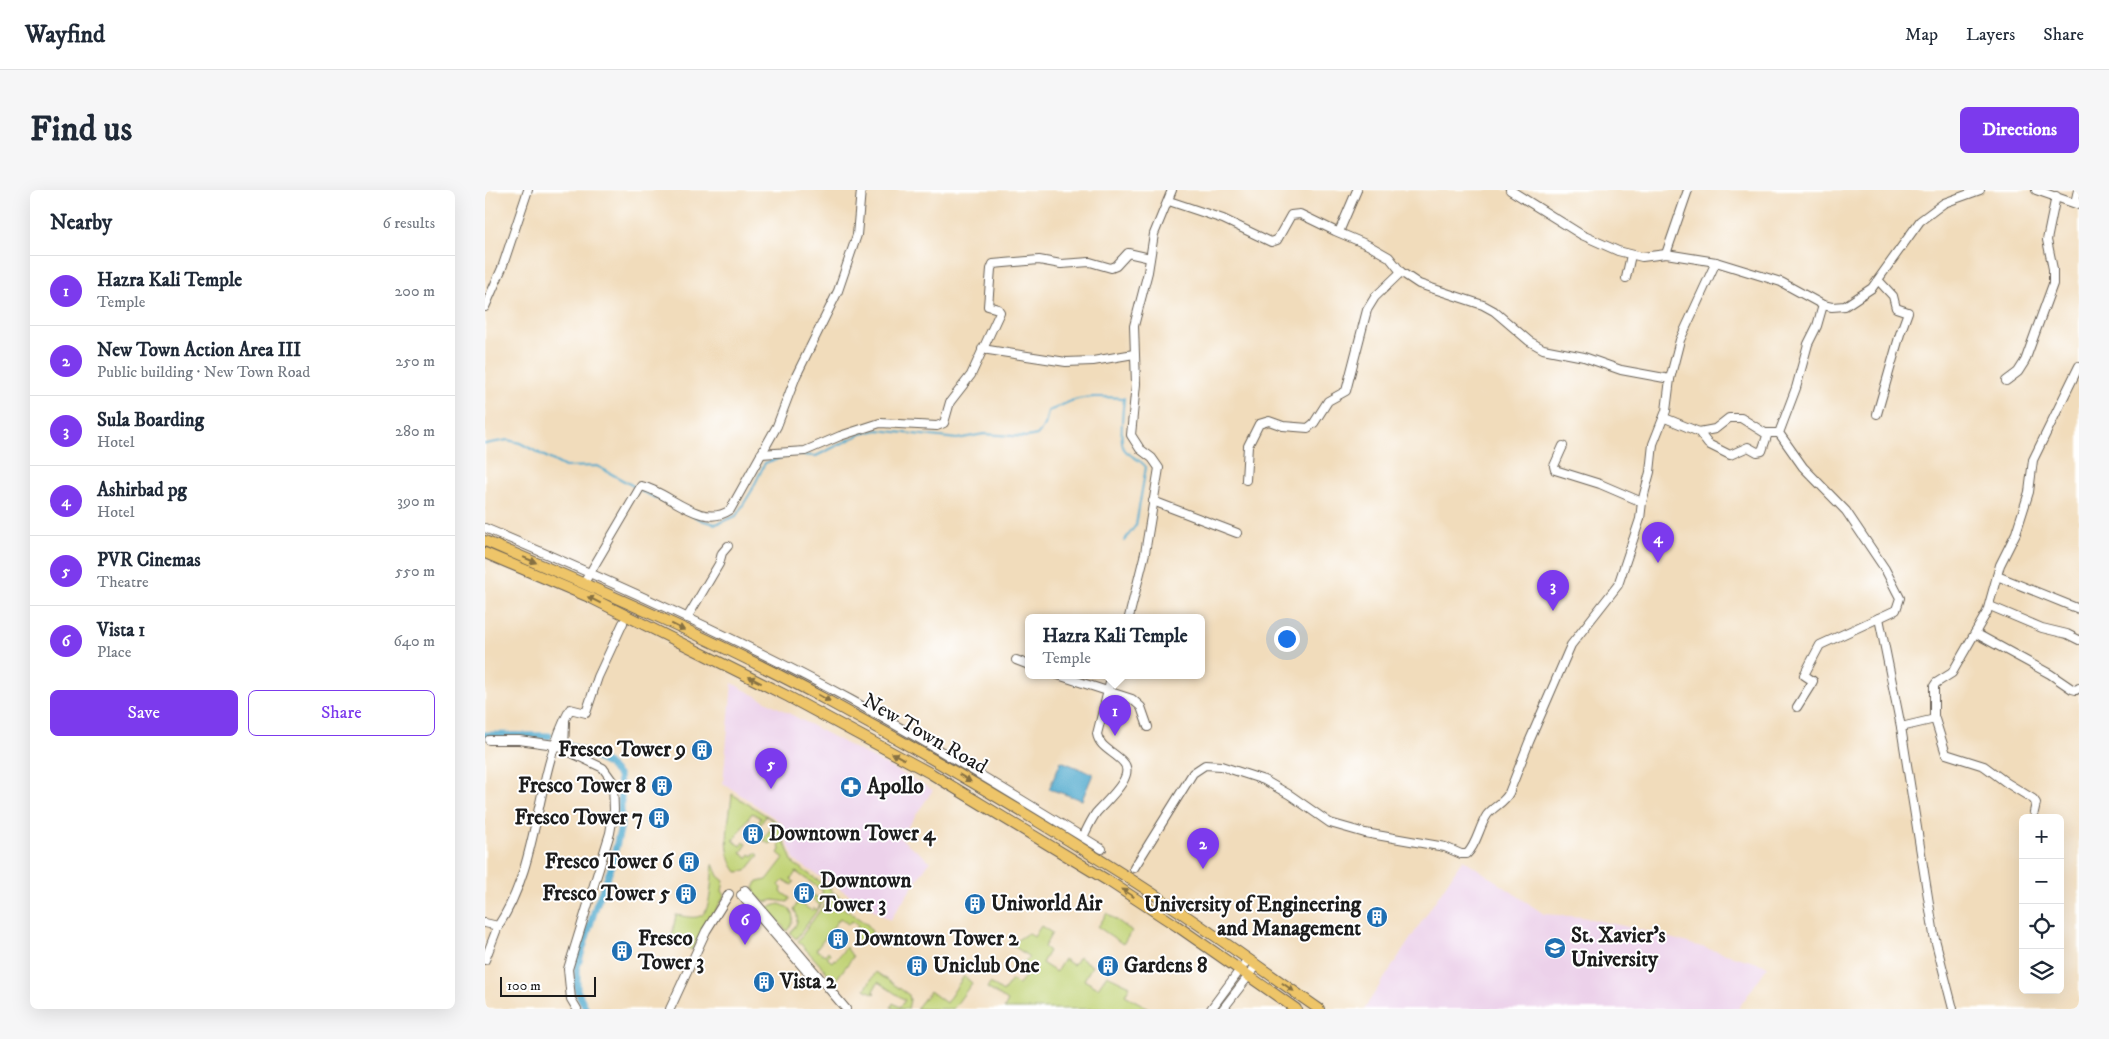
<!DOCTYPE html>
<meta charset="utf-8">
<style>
:root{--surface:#fff;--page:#f6f6f7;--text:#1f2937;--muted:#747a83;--line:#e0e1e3;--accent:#7c3aed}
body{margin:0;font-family:"IM FELL DW Pica",serif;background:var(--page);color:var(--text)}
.controls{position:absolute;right:15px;bottom:15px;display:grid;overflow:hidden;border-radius:8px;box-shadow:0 5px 20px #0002}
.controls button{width:45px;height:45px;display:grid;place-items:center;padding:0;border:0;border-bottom:1px solid var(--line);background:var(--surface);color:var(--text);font:25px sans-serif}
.scale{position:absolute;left:15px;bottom:12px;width:96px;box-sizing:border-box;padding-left:5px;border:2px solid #1c1c1c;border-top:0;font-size:14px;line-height:18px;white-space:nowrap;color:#1c1c1c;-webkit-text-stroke:4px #fff;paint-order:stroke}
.you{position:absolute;left:801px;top:448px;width:18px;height:18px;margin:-12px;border:4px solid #fff;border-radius:50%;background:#1a73e8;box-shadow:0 0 0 8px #1a73e833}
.badge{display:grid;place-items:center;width:32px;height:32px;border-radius:50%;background:var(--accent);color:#fff;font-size:16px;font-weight:700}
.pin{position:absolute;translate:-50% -41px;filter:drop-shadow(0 1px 2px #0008)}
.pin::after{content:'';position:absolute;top:26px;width:18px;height:15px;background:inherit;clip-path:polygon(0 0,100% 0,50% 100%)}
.popup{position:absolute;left:540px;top:424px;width:180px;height:65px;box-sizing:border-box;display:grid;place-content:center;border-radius:8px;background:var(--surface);filter:drop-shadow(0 1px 4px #0005);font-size:16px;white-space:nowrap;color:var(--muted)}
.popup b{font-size:19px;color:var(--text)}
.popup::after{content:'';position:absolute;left:50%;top:100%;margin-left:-10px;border:10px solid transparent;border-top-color:var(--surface)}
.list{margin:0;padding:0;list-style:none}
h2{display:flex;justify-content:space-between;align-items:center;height:65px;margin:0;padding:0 20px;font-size:21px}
h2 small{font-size:16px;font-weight:400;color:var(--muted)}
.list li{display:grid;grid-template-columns:32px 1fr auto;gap:15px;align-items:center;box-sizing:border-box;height:70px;padding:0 20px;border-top:1px solid var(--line)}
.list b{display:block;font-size:19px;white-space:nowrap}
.list p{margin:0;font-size:16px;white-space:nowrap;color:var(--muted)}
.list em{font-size:16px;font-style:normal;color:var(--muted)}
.actions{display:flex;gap:10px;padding:15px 20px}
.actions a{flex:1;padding:11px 0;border:1px solid var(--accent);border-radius:8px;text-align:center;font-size:18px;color:var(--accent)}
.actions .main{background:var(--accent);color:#fff}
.icon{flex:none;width:28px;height:28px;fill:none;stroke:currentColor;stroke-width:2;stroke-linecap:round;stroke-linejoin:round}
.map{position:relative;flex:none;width:1594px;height:819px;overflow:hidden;border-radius:8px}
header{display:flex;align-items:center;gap:30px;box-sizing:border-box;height:70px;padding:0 25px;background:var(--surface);border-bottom:1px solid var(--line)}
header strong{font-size:24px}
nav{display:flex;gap:28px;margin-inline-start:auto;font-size:18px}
.intro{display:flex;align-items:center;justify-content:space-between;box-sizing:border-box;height:120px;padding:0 30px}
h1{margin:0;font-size:35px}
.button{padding:12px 22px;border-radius:8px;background:var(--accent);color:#fff;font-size:18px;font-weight:700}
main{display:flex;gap:30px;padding:0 30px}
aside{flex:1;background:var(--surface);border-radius:8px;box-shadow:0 5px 20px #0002}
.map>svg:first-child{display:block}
.built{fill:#ecd1ea}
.green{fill:#c1d376;stroke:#6e7849}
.water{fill:#4ea8cc;stroke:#356274}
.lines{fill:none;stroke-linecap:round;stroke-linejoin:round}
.stream{stroke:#4ea8cc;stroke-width:2}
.canal{stroke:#4ea8cc;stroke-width:7}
.minor-casing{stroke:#675f54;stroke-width:10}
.major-casing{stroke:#675f54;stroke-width:12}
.minor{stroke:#fff;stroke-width:8}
.major{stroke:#eec569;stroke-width:10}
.oneway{fill:#857042}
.labels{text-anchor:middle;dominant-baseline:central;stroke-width:4;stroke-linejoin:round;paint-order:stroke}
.street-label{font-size:21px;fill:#1c1c1c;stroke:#fff}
.poi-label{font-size:21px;font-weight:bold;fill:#1c1c1c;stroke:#fff;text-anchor:start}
</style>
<header>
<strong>Wayfind</strong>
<nav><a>Map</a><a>Layers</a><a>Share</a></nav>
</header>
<div class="intro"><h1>Find us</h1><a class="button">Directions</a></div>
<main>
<aside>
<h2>Nearby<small>6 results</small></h2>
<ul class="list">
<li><span class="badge">1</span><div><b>Hazra Kali Temple</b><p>Temple</p></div><em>200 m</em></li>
<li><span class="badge">2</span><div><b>New Town Action Area III</b><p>Public building · New Town Road</p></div><em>250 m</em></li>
<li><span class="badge">3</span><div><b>Sula Boarding</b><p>Hotel</p></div><em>280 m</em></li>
<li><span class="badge">4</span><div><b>Ashirbad pg</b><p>Hotel</p></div><em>390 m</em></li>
<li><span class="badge">5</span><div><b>PVR Cinemas</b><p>Theatre</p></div><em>550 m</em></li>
<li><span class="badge">6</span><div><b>Vista 1</b><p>Place</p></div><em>640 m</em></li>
</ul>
<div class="actions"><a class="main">Save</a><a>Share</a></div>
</aside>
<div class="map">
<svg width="1594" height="819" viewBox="0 0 1594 819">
<rect width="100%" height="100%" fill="#fff"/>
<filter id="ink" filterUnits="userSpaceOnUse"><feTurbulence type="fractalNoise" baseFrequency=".02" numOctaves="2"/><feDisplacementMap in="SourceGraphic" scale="10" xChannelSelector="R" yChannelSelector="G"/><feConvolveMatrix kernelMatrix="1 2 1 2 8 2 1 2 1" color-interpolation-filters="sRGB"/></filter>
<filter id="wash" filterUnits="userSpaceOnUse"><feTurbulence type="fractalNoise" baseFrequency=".0096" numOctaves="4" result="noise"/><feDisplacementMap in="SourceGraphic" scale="20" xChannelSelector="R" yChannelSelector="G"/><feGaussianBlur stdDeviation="1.12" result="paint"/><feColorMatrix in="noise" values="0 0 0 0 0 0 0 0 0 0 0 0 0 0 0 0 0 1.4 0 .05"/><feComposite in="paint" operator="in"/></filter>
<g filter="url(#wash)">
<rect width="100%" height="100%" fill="#f1dcbb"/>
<!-- built -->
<g class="built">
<path d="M 247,493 L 448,600 L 415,648 L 445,671 L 405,730 L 310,671 L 299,645 L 297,633 L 238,593 Z"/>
<path d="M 978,669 L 1059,724 L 1097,727 L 1157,740 L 1283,776 L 1253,819 L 879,819 Z"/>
</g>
<!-- green -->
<g class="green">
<path d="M 247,604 L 295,634 L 296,645 L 291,652 L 288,651 L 284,654 L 278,650 L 288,635 L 285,633 L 287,630 L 281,626 L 275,635 L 273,633 L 276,628 L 267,623 L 248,651 L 256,656 L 259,652 L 262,654 L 256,663 L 262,668 L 265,664 L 268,666 L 270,663 L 274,665 L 261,681 L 252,682 C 235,661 245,629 247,604 Z"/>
<path d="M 298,648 L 308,673 L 347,700 L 311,749 L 305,743 C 312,735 315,728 309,719 L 313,712 L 327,721 L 329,718 L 332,720 L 335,715 L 326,708 L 328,705 L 334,708 L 338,701 L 311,682 L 306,689 L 309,692 L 307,695 L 299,690 L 294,695 L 297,698 L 296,702 L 305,708 L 303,712 L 288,710 L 281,712 L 270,706 L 269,698 L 272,692 L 282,690 L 299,668 L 293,663 L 295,660 L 294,655 Z"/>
<path d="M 228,674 L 233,686 L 239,691 L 237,701 L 240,705 L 207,760 L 186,749 L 191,725 C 198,726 209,729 215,726 C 227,722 226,686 228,674 Z"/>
<path d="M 348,702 L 356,708 L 354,715 L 383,735 L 387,742 L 381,755 L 369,747 L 373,735 L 367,731 L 363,734 L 355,728 L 331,760 L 340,765 L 343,761 L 345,763 L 342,768 L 347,772 L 349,769 L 351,770 L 361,757 L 368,767 L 350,791 L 313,751 Z"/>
<path d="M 294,714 C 310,718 311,729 302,741 L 282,718 Z"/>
<path d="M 622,723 L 647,741 L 638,754 L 613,737 Z"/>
<path d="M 556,736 L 567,743 L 559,757 L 564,761 L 557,773 L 571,782 L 579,769 L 588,775 L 594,767 L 607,776 L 599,790 L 613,798 L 622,785 L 645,796 L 640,805 L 665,819 L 519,819 L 523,811 L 502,798 L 505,793 L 518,802 L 527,790 L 534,795 L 541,785 L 534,780 L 544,767 L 526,754 L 543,743 L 549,747 Z"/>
<path d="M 391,782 L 424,805 L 425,810 L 423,819 L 410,819 L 406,817 L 408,813 L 415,817 L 420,810 L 393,792 L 388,801 L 390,803 L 389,804 L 380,799 Z"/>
<path d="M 479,786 L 487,793 L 468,819 L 431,819 L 445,801 L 461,813 Z"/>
</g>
<!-- water -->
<path class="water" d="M 576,571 L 608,584 L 597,610 L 564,599 Z"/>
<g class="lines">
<!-- stream -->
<g class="stream">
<path d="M 0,254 L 23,250 L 35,253 L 80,277 L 112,276 L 152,298"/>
<path d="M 312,265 L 331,266 L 376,244 L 393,240 L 472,249 L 499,244 L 542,247 L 552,245 L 560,235 L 563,221 C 571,219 578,214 586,211 C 602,205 622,207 639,208 C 638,218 634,253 639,259 C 645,267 655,269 661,277 L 651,335 L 639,351"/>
<path d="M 156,301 L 219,331 L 231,334 L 251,326 L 266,302 L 280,273 L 305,265"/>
</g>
<!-- canal -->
<g class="canal">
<path d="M 0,545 L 64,546"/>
<path d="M 82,554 L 123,574 L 134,586 L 136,604 L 136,636 L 126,678 L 111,716 L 92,777 L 92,800 L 101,819"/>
</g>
</g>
</g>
<g filter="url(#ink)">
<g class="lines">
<!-- minor casing -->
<g class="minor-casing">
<g id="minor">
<path d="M 1025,0 L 1097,45 L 1133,61 L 1157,67 L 1181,64 L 1231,72 L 1296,92 L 1338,115 L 1347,117 L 1360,116 L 1387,98 L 1435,31 L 1459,13 L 1495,0"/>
<path d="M 1551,0 L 1594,15"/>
<path d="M 684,11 L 738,29 L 786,52 L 792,50 L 806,25 L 815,24 L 850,41 L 883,55 L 904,67 L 916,82 L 934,94 L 998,115 L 1009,121 L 1044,151 L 1058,159 L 1099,167 L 1136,180 L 1185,189"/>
<path d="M 1590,13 L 1593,0"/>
<path d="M 854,42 L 872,0"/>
<path d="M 1181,64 L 1203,0"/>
<path d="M 1141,88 L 1146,65"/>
<path d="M 0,117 L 17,78 L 43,0"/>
<path d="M 497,159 L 581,172 L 608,171 L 649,164"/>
<path d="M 1521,191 L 1533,182 L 1540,171 L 1568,94 L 1568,79 L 1562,50 L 1571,6"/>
<path d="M 1392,224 L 1415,144 L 1423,122 L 1411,118 L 1408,106 L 1394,91"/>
<path d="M 1180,228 L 1214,242 L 1230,239 L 1244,228 L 1256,228 L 1280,243 L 1294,243"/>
<path d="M 1214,242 L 1223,254 L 1245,265 L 1263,257 L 1272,262 L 1277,261 L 1283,243"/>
<path d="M 1078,256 L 1069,276 L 1070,280 L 1115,294 L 1157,312"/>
<path d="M 276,264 L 320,261 L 355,246 L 395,233 L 452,236 L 459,233 L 465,212 L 486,185 L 515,122 L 513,119 L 503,116 L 506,79 L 508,74 L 554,70 L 576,74 L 605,72 L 626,78 L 631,76 L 643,63 L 665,68"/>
<path d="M 761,290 L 763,256 L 774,234 L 784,231 L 798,236 L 823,238 L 829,233 L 843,211 L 861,201 L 882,120 L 890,107 L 916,82"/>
<path d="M 668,311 L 752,343"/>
<path d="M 0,338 C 124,390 248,446 366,510 C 451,557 534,608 617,659"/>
<path d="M 1512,386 L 1594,419"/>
<path d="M 99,393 L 156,296 C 183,301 216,340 245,320 L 292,236 L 311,186 L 353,101 L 372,45 L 376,0"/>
<path d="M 1505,416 L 1557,438 L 1582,444 L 1594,450"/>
<path d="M 644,427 L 660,363 L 674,278 L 667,268 L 655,259 L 646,245 L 651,194 L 649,136 L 663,82 L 669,44 L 687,0"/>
<path d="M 202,428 L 234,374 L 237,363 L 243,356"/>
<path d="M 1394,428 L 1416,537 L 1449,745 L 1468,819"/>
<path d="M 1490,443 L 1565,484 L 1587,499 L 1591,500 L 1594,498"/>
<path d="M 531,470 L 544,475"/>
<path d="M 573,485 L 647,509 L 656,517 L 663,537"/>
<path d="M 1312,517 L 1327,493 L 1328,491 L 1319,485 L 1335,455 L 1411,420 L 1415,408 L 1400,379 L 1361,321 L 1318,277 L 1294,243 L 1311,198 L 1323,154 L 1332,136 L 1338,115"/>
<path d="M 1416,537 L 1450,529"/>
<path d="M 4,550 L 34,550 L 70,555 L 118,578 L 128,592 L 129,620 L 125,643 L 83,779 L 86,809 L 92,819"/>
<path d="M 79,560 L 80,532"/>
<path d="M 1549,622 L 1551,613 L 1548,609 L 1522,593 L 1499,576 L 1461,564 L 1449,526 L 1449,496 L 1451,493 L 1467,483 L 1502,422 L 1515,375 L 1531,343 L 1544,302 L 1548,270 L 1594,176"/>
<path d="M 598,647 C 602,639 606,630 611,623 C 620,612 652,586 638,572 C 629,562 614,557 612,544 L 627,485"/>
<path d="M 649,678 L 708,583 L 720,575 L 736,576 L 779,590 L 805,605 L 845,633 L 880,643 L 960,657 L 976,664 L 982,664 C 992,654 994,637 1002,625 C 1009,616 1019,613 1024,603 L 1044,552 L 1086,455 L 1133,395 L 1155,329 L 1157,312 L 1165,282 L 1168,254 L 1181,221 L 1185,189 L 1195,150 L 1231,72"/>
<path d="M 260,700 L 361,819"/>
<path d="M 256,705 L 330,791"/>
<path d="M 0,733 L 13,736 C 56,672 49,586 85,519 L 101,523 L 113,487 L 138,433"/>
<path d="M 0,770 L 13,736"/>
<path d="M 185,819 L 221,741 L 244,704"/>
<path d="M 726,819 L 763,769"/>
<path d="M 738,819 L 772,775"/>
</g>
</g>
<!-- major casing -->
<g class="major-casing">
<g id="major">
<path d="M 0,351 C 117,401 233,451 345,512 C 445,566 543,624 639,685 C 706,727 769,774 834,819"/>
<path d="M 0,363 L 104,407 L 304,507 L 445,583 L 625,692 L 692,736 L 811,819"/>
</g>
</g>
<!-- minor -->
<use href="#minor" class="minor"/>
<!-- major -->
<use href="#major" class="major"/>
</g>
<!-- one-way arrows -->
<defs><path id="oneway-solid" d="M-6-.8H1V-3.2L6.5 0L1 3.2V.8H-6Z" transform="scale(1.25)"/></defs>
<g class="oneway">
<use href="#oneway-solid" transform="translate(45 370) rotate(23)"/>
<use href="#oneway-solid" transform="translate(109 410) rotate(-154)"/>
<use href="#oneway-solid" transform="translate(193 437) rotate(26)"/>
<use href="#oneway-solid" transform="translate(270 490) rotate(-153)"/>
<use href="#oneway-solid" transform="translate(339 508) rotate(28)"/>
<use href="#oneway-solid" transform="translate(413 566) rotate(-152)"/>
<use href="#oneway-solid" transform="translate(480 588) rotate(31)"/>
<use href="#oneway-solid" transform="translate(643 703) rotate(-147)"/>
<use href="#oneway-solid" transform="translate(803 797) rotate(35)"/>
</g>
</g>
<!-- icons -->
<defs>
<g id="building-disc" transform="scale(1.125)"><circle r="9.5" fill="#1f6fb2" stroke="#fff"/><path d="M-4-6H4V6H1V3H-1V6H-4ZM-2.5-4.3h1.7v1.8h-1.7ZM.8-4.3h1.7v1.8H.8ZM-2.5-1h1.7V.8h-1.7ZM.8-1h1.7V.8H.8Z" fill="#fff"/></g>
<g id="pharmacy-disc" transform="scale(1.125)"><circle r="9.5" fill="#1f6fb2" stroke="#fff"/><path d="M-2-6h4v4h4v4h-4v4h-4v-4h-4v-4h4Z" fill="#fff"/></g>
<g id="university-disc" transform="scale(1.125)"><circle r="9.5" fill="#1f6fb2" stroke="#fff"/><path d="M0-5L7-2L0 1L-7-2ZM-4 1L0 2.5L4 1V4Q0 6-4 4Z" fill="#fff"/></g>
</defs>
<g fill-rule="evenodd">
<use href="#building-disc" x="217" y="560"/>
<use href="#building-disc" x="177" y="596"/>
<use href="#pharmacy-disc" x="366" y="597"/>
<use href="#building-disc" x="174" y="628"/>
<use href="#building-disc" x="268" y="644"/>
<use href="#building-disc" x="204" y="672"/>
<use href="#building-disc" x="319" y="703"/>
<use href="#building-disc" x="201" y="704"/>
<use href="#building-disc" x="490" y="714"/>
<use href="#building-disc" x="892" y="727"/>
<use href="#building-disc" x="353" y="749"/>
<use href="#university-disc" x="1070" y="758"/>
<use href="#building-disc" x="137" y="761"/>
<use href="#building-disc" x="432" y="776"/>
<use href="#building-disc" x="623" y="776"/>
<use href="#building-disc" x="279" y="792"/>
</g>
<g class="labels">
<!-- street labels -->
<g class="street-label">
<text transform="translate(440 544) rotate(30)">New Town Road</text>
</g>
<!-- poi labels -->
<g class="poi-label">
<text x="201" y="560" text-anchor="end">Fresco Tower 9</text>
<text x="161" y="596" text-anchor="end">Fresco Tower 8</text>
<text x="382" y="597">Apollo</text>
<text x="158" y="628" text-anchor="end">Fresco Tower 7</text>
<text x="284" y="644">Downtown Tower 4</text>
<text x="188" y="672" text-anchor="end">Fresco Tower 6</text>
<text x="335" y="691">Downtown<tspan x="335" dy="24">Tower 3</tspan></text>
<text x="185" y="704" text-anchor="end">Fresco Tower 5</text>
<text x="506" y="714">Uniworld Air</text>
<text x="876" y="715" text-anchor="end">University of Engineering<tspan x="876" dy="24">and Management</tspan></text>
<text x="1086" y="746">St. Xavier's<tspan x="1086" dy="24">University</tspan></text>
<text x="153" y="749">Fresco<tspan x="153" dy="24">Tower 3</tspan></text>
<text x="369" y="749">Downtown Tower 2</text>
<text x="448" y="776">Uniclub One</text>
<text x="639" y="776">Gardens 8</text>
<text x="295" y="792">Vista 2</text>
</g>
</g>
</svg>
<div class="controls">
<button>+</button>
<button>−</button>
<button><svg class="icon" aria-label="locate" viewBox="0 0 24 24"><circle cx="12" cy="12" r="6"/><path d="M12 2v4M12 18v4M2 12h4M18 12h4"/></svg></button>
<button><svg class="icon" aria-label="layers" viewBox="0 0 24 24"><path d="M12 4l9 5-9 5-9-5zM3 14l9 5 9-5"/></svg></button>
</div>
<div class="scale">100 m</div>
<div class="you"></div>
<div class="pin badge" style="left:630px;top:546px">1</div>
<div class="popup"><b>Hazra Kali Temple</b>Temple</div>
<div class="pin badge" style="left:718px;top:679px">2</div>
<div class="pin badge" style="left:1068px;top:421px">3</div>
<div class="pin badge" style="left:1173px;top:373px">4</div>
<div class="pin badge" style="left:286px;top:599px">5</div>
<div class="pin badge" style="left:260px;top:755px">6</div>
</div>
</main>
